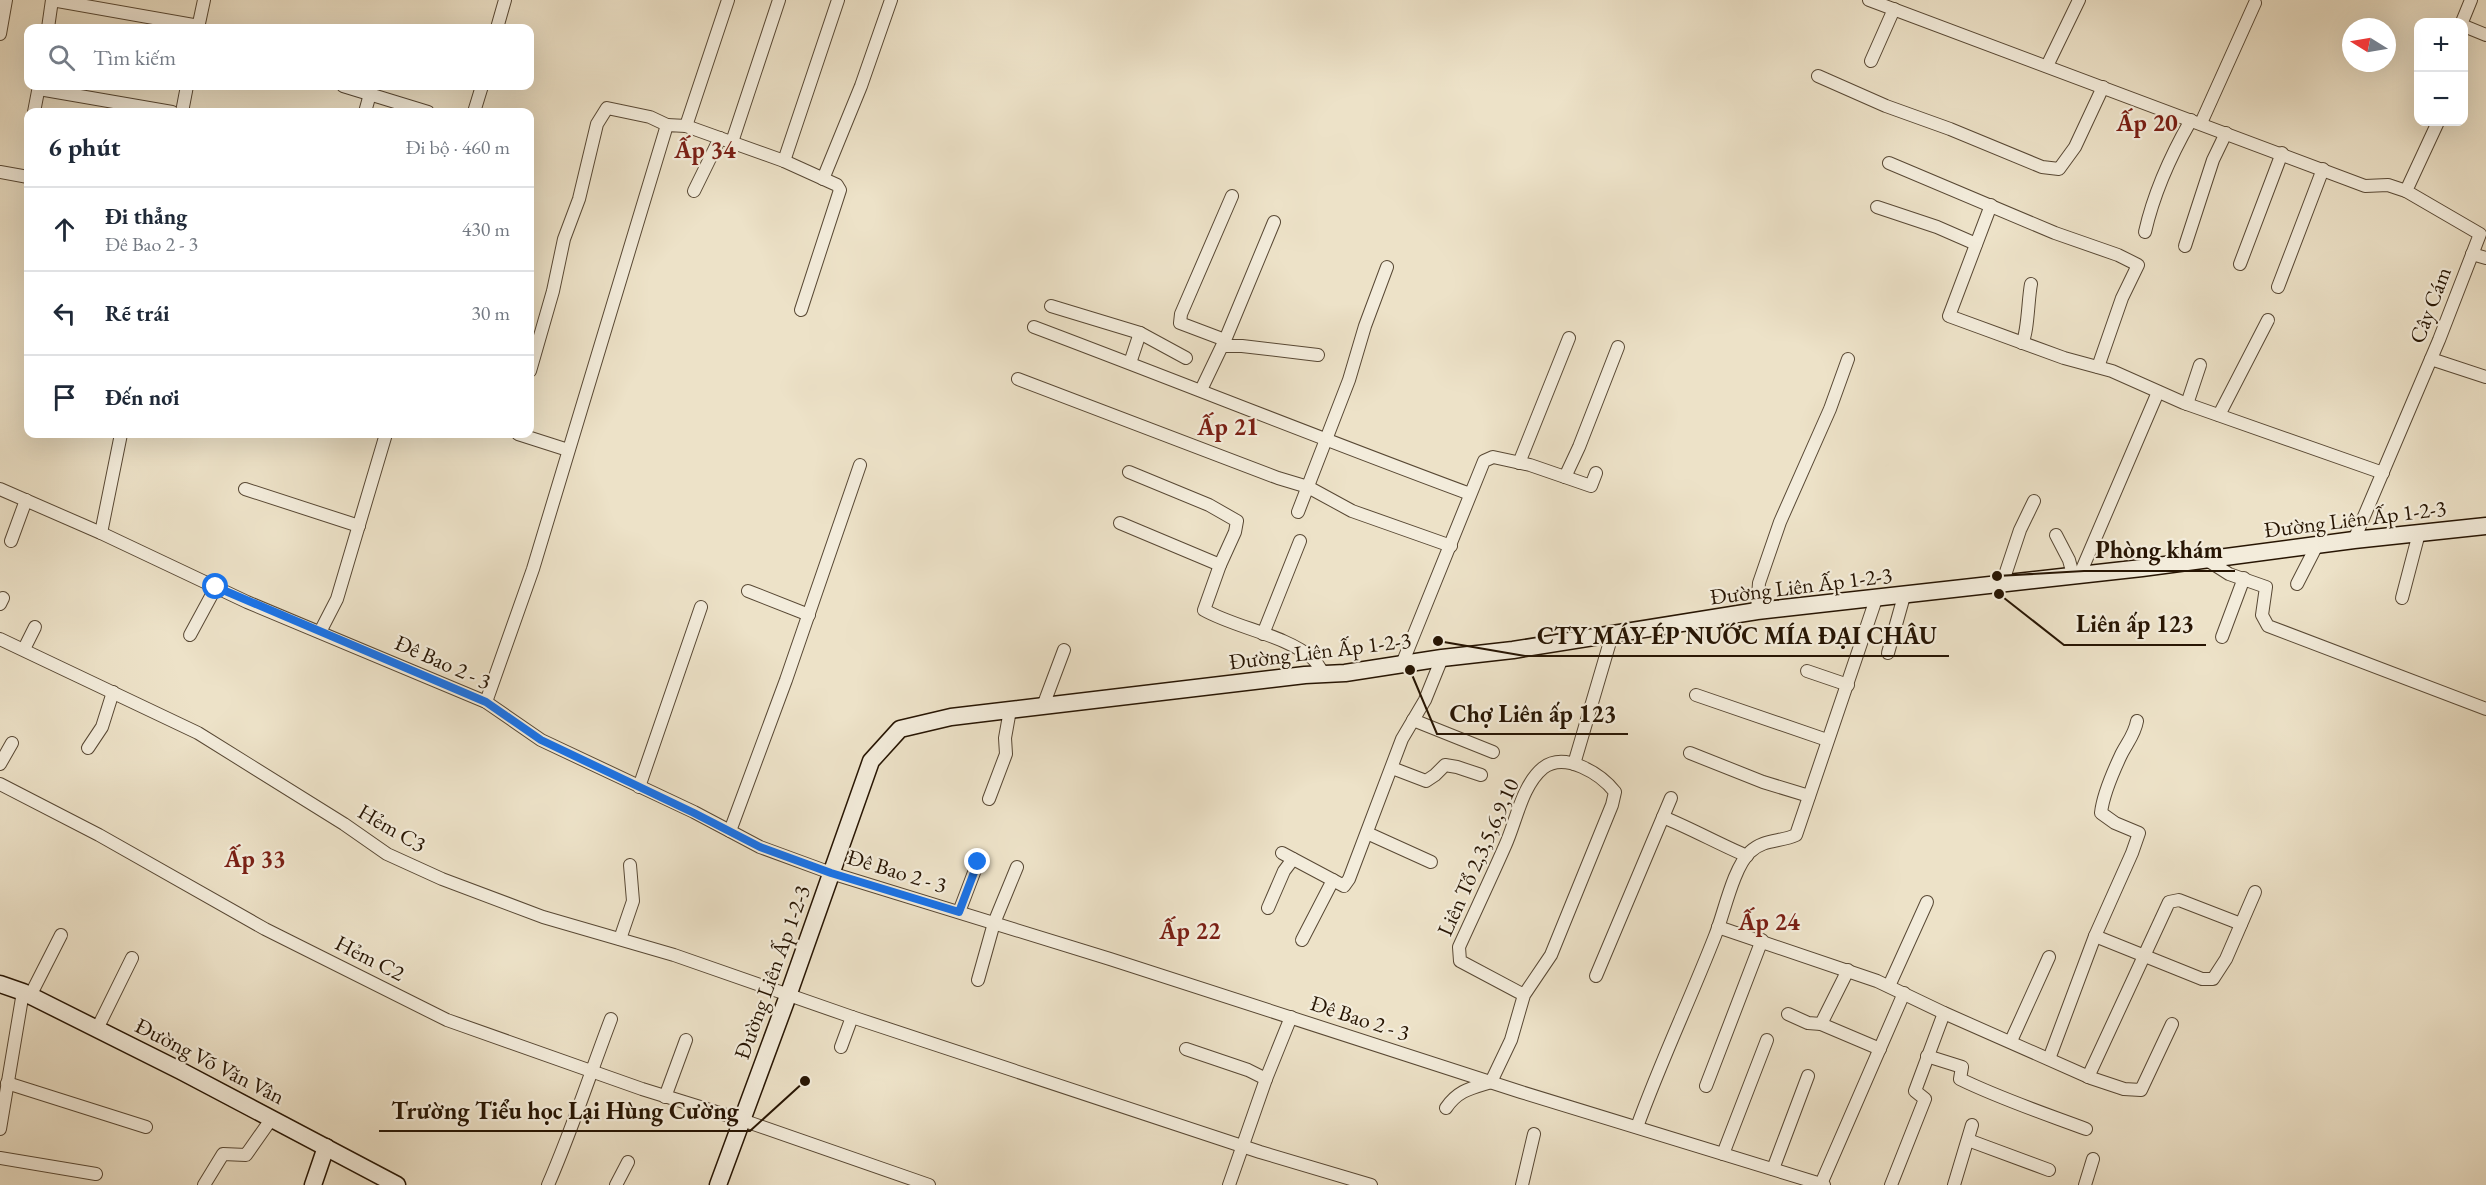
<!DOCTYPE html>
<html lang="vi">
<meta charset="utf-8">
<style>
:root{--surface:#fff;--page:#f2f2f3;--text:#1f2937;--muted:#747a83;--line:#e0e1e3}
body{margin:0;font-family:"EB Garamond",serif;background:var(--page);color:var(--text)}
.controls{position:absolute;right:18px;top:18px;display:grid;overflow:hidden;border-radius:12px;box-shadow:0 6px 24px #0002}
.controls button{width:54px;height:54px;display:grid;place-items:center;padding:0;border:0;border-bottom:2px solid var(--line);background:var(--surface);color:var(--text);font:30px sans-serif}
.compass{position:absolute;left:2342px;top:18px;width:54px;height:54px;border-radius:50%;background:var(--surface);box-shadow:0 6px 24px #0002;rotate:281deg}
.stop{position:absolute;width:18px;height:18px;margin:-14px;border:4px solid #1a73e8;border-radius:50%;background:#fff}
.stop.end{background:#1a73e8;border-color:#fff;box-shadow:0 2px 6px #0008}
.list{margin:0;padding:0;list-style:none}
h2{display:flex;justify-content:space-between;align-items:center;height:78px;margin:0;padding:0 24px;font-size:26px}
h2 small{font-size:20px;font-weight:400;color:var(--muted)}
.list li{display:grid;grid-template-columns:39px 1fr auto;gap:18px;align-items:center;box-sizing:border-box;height:84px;padding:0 24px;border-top:2px solid var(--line)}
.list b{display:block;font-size:22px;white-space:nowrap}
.list p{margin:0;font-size:20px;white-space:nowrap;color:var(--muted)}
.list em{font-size:20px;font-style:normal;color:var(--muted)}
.icon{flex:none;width:33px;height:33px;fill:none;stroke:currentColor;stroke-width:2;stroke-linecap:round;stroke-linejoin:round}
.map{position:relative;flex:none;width:2486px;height:1185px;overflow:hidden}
.search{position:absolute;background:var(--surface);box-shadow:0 6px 24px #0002;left:24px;top:24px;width:510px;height:66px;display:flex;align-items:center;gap:15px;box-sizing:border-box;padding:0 21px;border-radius:12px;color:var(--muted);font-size:22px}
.panel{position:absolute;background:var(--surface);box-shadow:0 6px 24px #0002;left:24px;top:108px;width:510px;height:330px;border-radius:12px}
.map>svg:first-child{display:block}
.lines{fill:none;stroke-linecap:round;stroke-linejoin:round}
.street-casing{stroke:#584834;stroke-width:14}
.secondary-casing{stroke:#271503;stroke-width:19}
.street{stroke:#f3ecdb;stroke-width:12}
.secondary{stroke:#f3ecdb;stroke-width:16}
.route{stroke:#1a73e8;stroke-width:8}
.labels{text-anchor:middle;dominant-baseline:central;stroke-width:4.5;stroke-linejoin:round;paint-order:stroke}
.street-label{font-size:22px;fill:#271503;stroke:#f3ecdb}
.neighbourhood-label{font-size:24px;font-weight:bold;fill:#7a1f14;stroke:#f3ecdb}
.leader{fill:none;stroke:#271503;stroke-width:2}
.callout-dot{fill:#271503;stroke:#f3ecdb;stroke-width:2}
.callout-label{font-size:24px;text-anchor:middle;font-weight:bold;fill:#271503;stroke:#f3ecdb;stroke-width:4.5;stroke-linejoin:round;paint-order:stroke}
</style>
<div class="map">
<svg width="2486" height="1185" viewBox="0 0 2486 1185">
<rect width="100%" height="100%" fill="#ede2c8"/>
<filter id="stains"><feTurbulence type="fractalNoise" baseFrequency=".00333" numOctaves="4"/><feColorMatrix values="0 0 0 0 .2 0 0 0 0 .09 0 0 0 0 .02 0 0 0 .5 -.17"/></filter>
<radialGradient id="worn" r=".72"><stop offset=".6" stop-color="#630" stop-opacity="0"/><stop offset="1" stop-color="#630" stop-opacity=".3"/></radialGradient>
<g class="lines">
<!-- street casing -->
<g class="street-casing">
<g id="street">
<path d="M 52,0 L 199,26"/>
<path d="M 1869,0 L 2365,186 L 2388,185 L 2406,191"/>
<path d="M 2462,22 L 2471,0"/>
<path d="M 2464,26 L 2486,35"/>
<path d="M 48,28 L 52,0"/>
<path d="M 198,28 L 204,0"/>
<path d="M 497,28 L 505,0"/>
<path d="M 0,34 L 6,0"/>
<path d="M 1871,61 L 1894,9"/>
<path d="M 2047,66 L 2079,0"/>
<path d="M 1818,76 L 1886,106 L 1950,129 L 2042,167 L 2059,169 L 2075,147 L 2103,87"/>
<path d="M 343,86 L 428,112"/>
<path d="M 39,89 L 172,112"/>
<path d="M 34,112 L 39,86"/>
<path d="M 182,112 L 187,86"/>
<path d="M 365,112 L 370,94"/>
<path d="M 474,112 L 482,86"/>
<path d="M 2201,123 L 2255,3"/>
<path d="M 686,126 L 728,0"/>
<path d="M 732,142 L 779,0"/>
<path d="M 784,161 L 838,0"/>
<path d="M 1889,163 L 2055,233 L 2118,255 L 2138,265 L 2122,298 L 2098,367"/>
<path d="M 0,172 L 28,177"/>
<path d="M 823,179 L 861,86 L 891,0"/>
<path d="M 694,191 L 720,138"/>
<path d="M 1991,205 L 1949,316 L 2064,358 L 2112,371 L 2184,403 L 2383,473"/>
<path d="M 1877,207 L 1937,227 L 1976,244"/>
<path d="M 2145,232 C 2154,192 2171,155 2191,120"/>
<path d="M 2185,246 L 2213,160 L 2226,133"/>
<path d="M 2472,254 L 2486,258"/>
<path d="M 2240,264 L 2282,153"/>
<path d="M 2278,287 L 2323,169"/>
<path d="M 1051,306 L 1140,333 L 1186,358"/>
<path d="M 1034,327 C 1180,382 1324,440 1470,494"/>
<path d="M 1225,340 L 1180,323 L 1181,314 L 1232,196"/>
<path d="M 2022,343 C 2028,333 2028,299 2031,284"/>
<path d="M 1223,345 L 1274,222"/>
<path d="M 2431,359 L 2486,377"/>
<path d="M 1130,363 L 1140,333"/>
<path d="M 530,371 L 553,291 L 564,239 L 579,199 L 597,124 L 607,108 L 650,117 L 667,125"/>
<path d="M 1018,379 L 1278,478 L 1308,487 L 1352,511 L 1451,546"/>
<path d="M 1201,390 L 1222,346 L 1242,346 L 1318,355"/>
<path d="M 2187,404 L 2200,365"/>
<path d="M 2219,415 L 2268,320"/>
<path d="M 518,434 L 568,450"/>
<path d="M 1519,463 L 1569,338"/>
<path d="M 1129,472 L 1209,505 L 1237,521 L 1235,532 L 1220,565 L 1204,610 C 1236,628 1285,635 1312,658 C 1317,662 1320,669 1324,674"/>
<path d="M 1565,477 L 1579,447 L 1618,347"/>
<path d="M 0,489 L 101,533 L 247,602 L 486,702 L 541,740 L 694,812 L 760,847 L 831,873 L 1110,959 L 1521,1092 L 1824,1185"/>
<path d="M 245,489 L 359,526"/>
<path d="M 1298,512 L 1349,380 L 1365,326 L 1387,267"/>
<path d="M 1120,523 L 1220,565"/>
<path d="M 101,533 L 121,434"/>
<path d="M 2056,535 L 2069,560 L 2073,575"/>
<path d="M 2354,540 L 2439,340 L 2480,234 L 2406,191 L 2438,122"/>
<path d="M 11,541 L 26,500"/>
<path d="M 2207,560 L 2229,574 L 2266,587 L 2262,615 L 2268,626 L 2486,709"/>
<path d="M 2080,574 L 2158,392"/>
<path d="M 2002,584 L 2020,530 L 2034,501"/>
<path d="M 2297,584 L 2317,545"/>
<path d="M 748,591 L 809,615"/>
<path d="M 2402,598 L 2419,533"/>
<path d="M 0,604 L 3,598"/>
<path d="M 1757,611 L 1759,583 L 1780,522 L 1830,409 L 1848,359"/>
<path d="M 320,632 L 337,599 L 386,434"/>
<path d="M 1263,634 L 1300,541"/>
<path d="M 190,635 L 216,587"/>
<path d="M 2222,637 L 2244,578"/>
<path d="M 0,639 L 198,733 L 344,824 L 387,854 L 442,879 L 543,917 L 674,955 L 852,1017 L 1260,1152 L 1371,1185"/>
<path d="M 24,649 L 35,627"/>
<path d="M 1888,653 L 1904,596"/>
<path d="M 1402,664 L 1484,461 L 1493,457 L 1530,465 L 1591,486 L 1596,473"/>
<path d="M 1807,671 L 1848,685"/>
<path d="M 1696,695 L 1827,740"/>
<path d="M 486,702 L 533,569 L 667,125 L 686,126 L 784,161 L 837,185 L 840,190 L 801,310"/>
<path d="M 1043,706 L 1064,650"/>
<path d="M 1413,720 L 1493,752"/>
<path d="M 88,748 L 102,727 L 113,692"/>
<path d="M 1690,753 L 1763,782 L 1809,796"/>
<path d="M 0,764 L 12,743"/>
<path d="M 1574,764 L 1612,635"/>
<path d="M 1392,768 L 1426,781 L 1435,775 L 1445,765 L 1457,767 L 1481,775"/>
<path d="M 0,784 L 99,835 L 265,929 L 447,1020 L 642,1089 L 742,1120 L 929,1185"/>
<path d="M 639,787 L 701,607"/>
<path d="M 989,799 L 1006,754 L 1005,738 L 1010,710"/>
<path d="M 1663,817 C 1692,829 1719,844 1747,856"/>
<path d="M 730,831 L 786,680 L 860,465"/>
<path d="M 1367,833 L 1431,862"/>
<path d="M 1282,853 L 1344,886 L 1349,879 L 1402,739 L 1425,700 L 1442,658"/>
<path d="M 1268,908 L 1284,871 L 1293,859"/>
<path d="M 959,912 L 978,862"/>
<path d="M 1718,927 L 1877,981 L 1944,1013 L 2091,1078 L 2124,1089 L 2141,1090 L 2172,1024"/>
<path d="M 2095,936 L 2202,979 L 2213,979 L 2226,959 L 2255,892"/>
<path d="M 620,939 L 633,901 L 630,865"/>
<path d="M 1302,940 L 1333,880"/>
<path d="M 1596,976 L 1671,798"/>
<path d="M 978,980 L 994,923 L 1017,867"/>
<path d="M 1889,986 L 1927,902"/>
<path d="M 30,996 L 61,935"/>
<path d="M 1788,1014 L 1808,1023 L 1821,1024 L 1880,1049"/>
<path d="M 1821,1024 L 1848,970"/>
<path d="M 97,1029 L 132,958"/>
<path d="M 2011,1041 L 2049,957"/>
<path d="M 841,1047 L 852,1017"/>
<path d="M 1186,1049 L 1248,1070 L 1266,1079"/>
<path d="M 1927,1056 L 1962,1067 L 1960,1079 C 2001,1099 2043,1113 2086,1129"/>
<path d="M 2049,1059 L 2095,936 L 2132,853 L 2139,833 L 2115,823 L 2101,813 C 2103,794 2113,772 2121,755 C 2127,743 2135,734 2137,721"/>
<path d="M 2088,1077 L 2169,902 L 2179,900 L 2241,924"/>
<path d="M 7,1083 L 146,1127"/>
<path d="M 1706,1086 L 1762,940"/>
<path d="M 665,1097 L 686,1040"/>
<path d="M 1446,1108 C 1458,1090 1472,1088 1491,1082 L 1511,1040 L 1524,995 L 1551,955 L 1612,805 L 1615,792 C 1601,774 1565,751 1543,768 C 1522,785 1516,822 1505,846 C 1490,880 1474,914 1459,947 L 1460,961 L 1524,995"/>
<path d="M 1637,1127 C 1660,1063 1690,1000 1715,936 C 1724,914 1733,868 1750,852 C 1763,839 1781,842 1796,835 L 1876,599"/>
<path d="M 0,1129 L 23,992"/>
<path d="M 1968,1140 L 2049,1170"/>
<path d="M 1723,1154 L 1767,1040"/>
<path d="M 0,1158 L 96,1174"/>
<path d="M 1773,1169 L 1808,1076"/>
<path d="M 1821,1184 L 1904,993"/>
<path d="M 204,1185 L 223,1154 L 246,1155 L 272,1118"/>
<path d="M 548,1185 C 572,1130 590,1074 611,1019"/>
<path d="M 616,1185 L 628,1162"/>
<path d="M 1229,1185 L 1266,1079 L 1291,1017"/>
<path d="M 1522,1185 L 1534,1134"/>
<path d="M 1891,1185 L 1925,1099 L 1915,1091 L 1944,1013"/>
<path d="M 1954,1185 L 1972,1125"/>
<path d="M 2085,1185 L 2093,1159"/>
</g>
</g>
<!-- secondary casing -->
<g class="secondary-casing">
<g id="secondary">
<path d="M 0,984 L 23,992 L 181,1071 L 397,1185"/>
<path d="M 313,1185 L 326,1147"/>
<path d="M 718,1185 L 789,993 L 871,761 L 900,729 L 951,717 L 1305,675 L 1345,673 L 1442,658 L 1513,650 L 1757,611 L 2142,568 L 2354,540 L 2486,526"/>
</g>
</g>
<!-- street -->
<use href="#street" class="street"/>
<!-- secondary -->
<use href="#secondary" class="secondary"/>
</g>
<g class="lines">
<!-- route -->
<path class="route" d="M 216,587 L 486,702 L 541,740 L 694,813 L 760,847 L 831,873 L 959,912 L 978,862"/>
</g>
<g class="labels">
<!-- street labels -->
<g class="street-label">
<text transform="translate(2430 305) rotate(-69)">Cây Cám</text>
<text transform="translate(2355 519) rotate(-7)">Đường Liên Ấp 1-2-3</text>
<text transform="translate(1801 586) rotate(-7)">Đường Liên Ấp 1-2-3</text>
<text transform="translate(1320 651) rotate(-7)">Đường Liên Ấp 1-2-3</text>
<text transform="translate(443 662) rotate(24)">Đê Bao 2 - 3</text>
<text transform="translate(392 828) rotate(30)">Hẻm C3</text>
<text transform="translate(1478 857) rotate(-66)">Liên Tổ 2,3,5,6,9,10</text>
<text transform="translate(897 871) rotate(17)">Đê Bao 2 - 3</text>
<text transform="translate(370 958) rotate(27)">Hẻm C2</text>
<text transform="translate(772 972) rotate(-70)">Đường Liên Ấp 1-2-3</text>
<text transform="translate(1360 1018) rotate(18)">Đê Bao 2 - 3</text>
<text transform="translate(210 1061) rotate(27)">Đường Võ Văn Vân</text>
</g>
<!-- neighbourhood labels -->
<g class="neighbourhood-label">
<text x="2147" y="122">Ấp 20</text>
<text x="705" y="149">Ấp 34</text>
<text x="1228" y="426">Ấp 21</text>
<text x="255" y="858">Ấp 33</text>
<text x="1769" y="921">Ấp 24</text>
<text x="1190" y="930">Ấp 22</text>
</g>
</g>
<!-- callouts -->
<path class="leader" d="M1997 576L2084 571H2235M1999 594L2064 645H2206M1438 641L1525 656H1949M1410 670L1437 734H1628M805 1081L750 1131H379"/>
<g class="callout-dot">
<circle cx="1997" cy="576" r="6"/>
<circle cx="1999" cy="594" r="6"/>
<circle cx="1438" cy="641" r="6"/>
<circle cx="1410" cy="670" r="6"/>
<circle cx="805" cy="1081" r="6"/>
</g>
<g class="callout-label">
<text x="2159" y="558">Phòng khám</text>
<text x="2135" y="632">Liên ấp 123</text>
<text x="1737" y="644">CTY MÁY ÉP NƯỚC MÍA ĐẠI CHÂU</text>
<text x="1533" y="722">Chợ Liên ấp 123</text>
<text x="565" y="1119">Trường Tiểu học Lại Hùng Cường</text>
</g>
<rect width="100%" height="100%" filter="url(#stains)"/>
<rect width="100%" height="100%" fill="url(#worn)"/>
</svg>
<div class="controls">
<button>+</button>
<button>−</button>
</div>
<svg class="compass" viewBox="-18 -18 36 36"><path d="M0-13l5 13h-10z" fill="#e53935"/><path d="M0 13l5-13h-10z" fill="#747a83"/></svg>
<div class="stop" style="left:216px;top:587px"></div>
<div class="stop end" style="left:978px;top:862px"></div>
<div class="search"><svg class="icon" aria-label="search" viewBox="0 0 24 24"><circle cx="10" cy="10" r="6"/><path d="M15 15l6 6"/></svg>Tìm kiếm</div>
<section class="panel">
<h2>6 phút<small>Đi bộ · 460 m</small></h2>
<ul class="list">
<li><svg class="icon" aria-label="ahead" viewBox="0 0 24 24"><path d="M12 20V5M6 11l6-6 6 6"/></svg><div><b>Đi thẳng</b><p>Đê Bao 2 - 3</p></div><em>430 m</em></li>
<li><svg class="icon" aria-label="left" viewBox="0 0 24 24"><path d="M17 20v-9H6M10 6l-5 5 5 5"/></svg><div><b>Rẽ trái</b></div><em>30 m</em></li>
<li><svg class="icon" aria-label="arrive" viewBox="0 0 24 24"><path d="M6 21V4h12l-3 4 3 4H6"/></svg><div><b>Đến nơi</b></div></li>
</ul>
</section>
</div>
